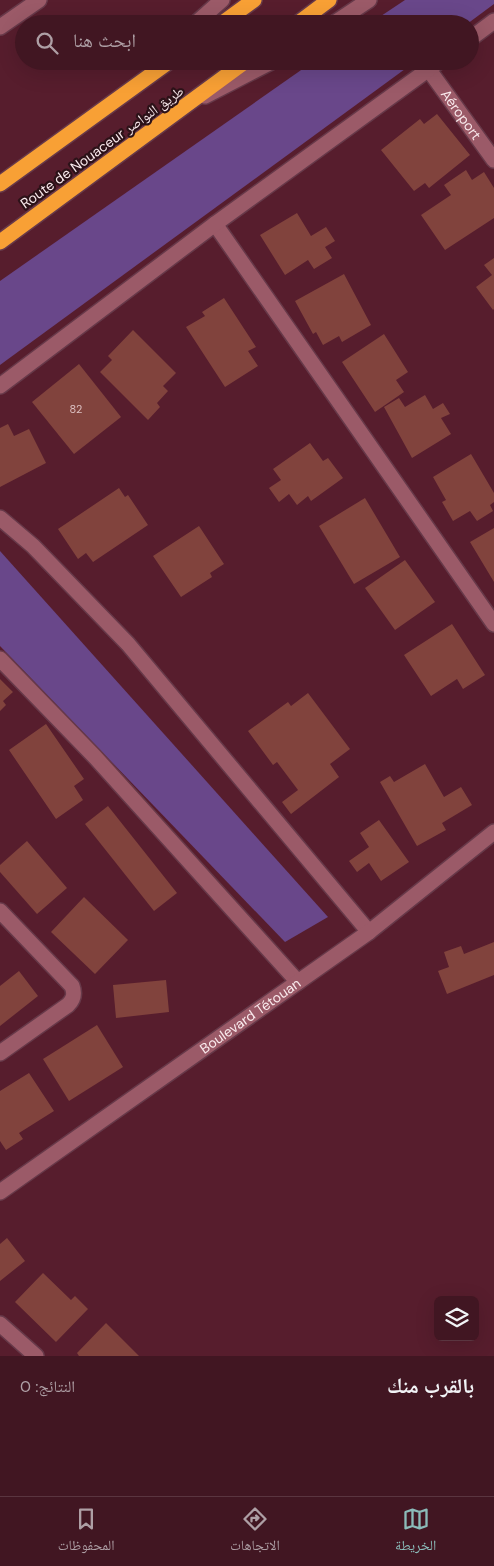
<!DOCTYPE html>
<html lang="ar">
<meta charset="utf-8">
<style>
:root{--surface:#411622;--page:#4c232f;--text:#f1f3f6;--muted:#ae9fa5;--line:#5a3540;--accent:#8bbbb9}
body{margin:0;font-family:"DM Sans","Noto Naskh Arabic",sans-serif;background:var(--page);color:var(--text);direction:rtl}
.controls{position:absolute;right:15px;bottom:15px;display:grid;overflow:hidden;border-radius:8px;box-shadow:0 5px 20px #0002}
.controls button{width:45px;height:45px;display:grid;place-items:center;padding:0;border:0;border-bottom:1px solid var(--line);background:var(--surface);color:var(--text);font:25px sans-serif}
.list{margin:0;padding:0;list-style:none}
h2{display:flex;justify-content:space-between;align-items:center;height:65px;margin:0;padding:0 20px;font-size:21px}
h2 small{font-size:16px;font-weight:400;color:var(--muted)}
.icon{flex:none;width:28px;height:28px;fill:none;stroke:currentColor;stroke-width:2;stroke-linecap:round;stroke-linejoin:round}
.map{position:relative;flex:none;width:494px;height:1356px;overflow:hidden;direction:ltr}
.search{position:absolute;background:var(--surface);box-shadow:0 5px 20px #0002;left:15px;right:15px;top:15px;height:55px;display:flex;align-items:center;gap:12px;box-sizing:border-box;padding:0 18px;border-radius:28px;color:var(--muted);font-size:19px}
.sheet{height:140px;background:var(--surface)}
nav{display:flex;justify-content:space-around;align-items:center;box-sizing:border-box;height:70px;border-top:1px solid var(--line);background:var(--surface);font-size:14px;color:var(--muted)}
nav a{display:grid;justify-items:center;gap:2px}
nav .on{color:var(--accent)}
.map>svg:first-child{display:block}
.green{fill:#69478a}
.building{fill:#81433d}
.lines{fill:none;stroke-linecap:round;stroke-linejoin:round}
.street-casing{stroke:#673949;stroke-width:18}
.secondary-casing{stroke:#673949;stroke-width:18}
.highway-casing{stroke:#673949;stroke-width:18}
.street{stroke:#9b5a68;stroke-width:15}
.secondary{stroke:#9b5a68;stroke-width:15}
.highway{stroke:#f8a035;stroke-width:15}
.labels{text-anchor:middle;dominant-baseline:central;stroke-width:4.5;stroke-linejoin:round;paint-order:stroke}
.number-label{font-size:11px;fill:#dcc0c1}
.street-label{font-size:14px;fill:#faeaed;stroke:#2c1218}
</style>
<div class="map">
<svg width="494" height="1356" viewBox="0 0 494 1356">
<rect width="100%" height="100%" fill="#571d2d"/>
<!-- green -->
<g class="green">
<path d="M 405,0 L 494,0 L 494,4 L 467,24 L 369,24 Z"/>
<path d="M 314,61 L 416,61 L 0,365 L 0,281 Z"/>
<path d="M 0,551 L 328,917 L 285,942 L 0,646 Z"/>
</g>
<!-- building -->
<g class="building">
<path d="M 437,114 L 470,155 L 429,188 L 425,183 L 414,191 L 381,150 L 420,119 L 424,124 Z"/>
<path d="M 466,170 L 472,180 L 484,172 L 494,188 L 494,218 L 445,250 L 421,215 L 451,195 L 444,185 Z"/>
<path d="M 297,213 L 311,236 L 326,227 L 335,241 L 325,247 L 332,258 L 314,269 L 308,260 L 285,275 L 260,235 Z"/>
<path d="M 494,258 L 494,309 L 493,310 L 476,287 L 492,275 L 484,265 Z"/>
<path d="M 344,274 L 371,325 L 342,342 L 339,336 L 323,345 L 316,332 L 313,334 L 295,301 Z"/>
<path d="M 224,298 L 256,347 L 248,351 L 258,366 L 225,387 L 186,327 L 205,316 L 202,312 Z"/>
<path d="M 133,330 L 176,373 L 163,386 L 168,391 L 157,403 L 160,407 L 148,420 L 100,372 L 112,360 L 108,356 Z"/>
<path d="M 384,334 L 408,372 L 396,380 L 404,392 L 375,412 L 342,362 Z"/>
<path d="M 79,364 L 121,417 L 74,454 L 32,402 Z"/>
<path d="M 425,395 L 433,409 L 443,403 L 450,414 L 441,418 L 451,434 L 412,458 L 384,407 L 399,398 L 405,407 Z"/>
<path d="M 8,424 L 14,436 L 29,429 L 46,463 L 0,487 L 0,428 Z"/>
<path d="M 310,443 L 323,461 L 328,458 L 343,478 L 311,501 L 308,496 L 297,505 L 289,494 L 279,502 L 269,488 L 281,480 L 273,469 Z"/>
<path d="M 471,454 L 494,493 L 494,502 L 490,505 L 493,511 L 477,521 L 470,511 L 453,521 L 442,502 L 446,500 L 433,477 Z"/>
<path d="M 119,488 L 125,497 L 128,495 L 148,525 L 93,562 L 86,553 L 78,559 L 58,529 Z"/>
<path d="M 365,498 L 400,557 L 354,584 L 319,526 Z"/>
<path d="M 199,526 L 224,564 L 210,573 L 212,577 L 181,597 L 153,556 Z"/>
<path d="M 494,528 L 494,582 L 470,542 Z"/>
<path d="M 405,560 L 435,602 L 395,630 L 365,588 Z"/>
<path d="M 452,624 L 485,675 L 463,689 L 457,679 L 431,696 L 404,655 Z"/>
<path d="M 0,679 L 13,692 L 3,701 L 6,705 L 0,711 Z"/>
<path d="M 308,693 L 350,749 L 330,764 L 339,777 L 291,814 L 282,802 L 298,790 L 277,762 L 273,765 L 248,731 L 288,702 L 291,706 Z"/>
<path d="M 46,724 L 84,779 L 74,786 L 83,800 L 56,819 L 9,750 Z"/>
<path d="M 425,764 L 444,797 L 461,787 L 472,805 L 442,823 L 446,830 L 417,846 L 380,782 L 390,776 L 394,782 Z"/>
<path d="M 108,806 L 177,893 L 154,911 L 85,824 Z"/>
<path d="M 379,820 L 409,862 L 381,881 L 369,863 L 357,872 L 349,861 L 369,847 L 360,833 Z"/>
<path d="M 27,841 L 67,888 L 37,914 L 0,872 L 0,865 Z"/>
<path d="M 84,897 L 128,940 L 95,974 L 51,932 Z"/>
<path d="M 494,942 L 494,975 L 447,994 L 438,971 L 449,967 L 444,952 L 461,946 L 464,954 Z"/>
<path d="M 19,971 L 38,996 L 0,1026 L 0,986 Z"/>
<path d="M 166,980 L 169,1012 L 116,1018 L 113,985 Z"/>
<path d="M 97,1025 L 123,1067 L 69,1101 L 43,1059 Z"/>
<path d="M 29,1073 L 54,1111 L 19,1133 L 23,1139 L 6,1150 L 0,1141 L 0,1091 Z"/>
<path d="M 7,1238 L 25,1261 L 0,1281 L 0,1244 Z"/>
<path d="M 43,1273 L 71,1300 L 75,1296 L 88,1309 L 56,1342 L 15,1302 Z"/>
<path d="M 106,1323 L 139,1356 L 79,1356 L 77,1353 Z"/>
</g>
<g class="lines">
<!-- street casing -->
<g class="street-casing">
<g id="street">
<path d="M 0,27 L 39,0"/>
<path d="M 470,39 L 494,21"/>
<path id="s1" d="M 429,70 L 494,160"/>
<path d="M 215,224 L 494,624"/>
<path d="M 0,386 L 215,224 L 440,61"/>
<path d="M 0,518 L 33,546 L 128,644 L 369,932"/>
<path d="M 0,659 L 95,757 L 298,982"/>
<path d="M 0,911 L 72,986 C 75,994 74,999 68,1005 L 0,1053"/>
<path id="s2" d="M 0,1192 L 369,932 L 494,832"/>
<path d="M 0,1324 L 36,1356"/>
</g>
</g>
<!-- secondary casing -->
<g class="secondary-casing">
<g id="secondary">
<path d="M 195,24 L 222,0"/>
<path d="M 333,24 L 369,0"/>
<path d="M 205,96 L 273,61"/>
</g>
</g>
<!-- highway casing -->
<g class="highway-casing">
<g id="highway">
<path d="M 221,24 L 254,0"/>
<path d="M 297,24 L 329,0"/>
<path d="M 0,184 L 170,61"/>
<path d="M 0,242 L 246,61"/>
</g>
</g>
<!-- street -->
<use href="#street" class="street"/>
<!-- secondary -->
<use href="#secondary" class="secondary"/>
<!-- highway -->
<use href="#highway" class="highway"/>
</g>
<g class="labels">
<!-- number labels -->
<g class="number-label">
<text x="76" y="409">82</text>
</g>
<!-- street labels -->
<g class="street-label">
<text stroke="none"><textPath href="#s1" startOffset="55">Aéroport</textPath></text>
<text transform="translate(102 147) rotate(-36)">Route de Nouaceur طريق النواصر</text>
<text stroke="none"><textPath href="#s2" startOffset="306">Boulevard Tétouan</textPath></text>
</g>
</g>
</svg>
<div class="controls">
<button><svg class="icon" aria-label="layers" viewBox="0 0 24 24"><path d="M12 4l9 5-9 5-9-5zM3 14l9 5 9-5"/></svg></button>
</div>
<div class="search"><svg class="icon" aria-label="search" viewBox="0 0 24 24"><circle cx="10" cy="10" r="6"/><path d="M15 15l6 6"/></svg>ابحث هنا</div>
</div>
<section class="sheet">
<h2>بالقرب منك<small>النتائج: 0</small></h2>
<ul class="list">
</ul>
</section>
<nav>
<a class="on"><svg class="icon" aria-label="map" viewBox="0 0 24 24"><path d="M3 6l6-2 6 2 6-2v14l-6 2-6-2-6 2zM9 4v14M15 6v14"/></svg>الخريطة</a>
<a><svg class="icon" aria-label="directions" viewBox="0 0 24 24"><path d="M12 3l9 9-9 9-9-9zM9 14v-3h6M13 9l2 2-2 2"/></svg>الاتجاهات</a>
<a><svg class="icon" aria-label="saved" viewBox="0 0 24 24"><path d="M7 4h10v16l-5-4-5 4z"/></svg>المحفوظات</a>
</nav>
